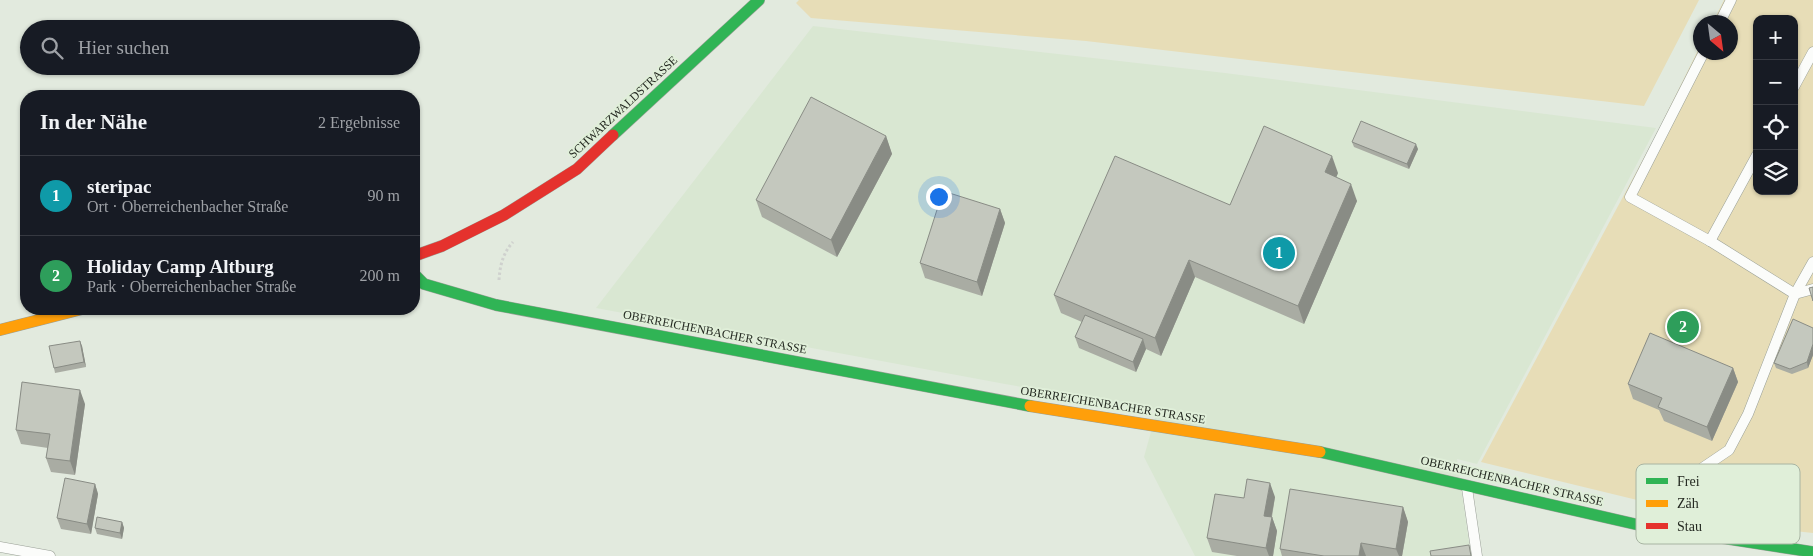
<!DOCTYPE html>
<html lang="de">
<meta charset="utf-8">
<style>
:root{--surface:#171b24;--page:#20242c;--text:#f1f3f6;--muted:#9ea1a6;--line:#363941;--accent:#666d63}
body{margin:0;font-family:Georgia,serif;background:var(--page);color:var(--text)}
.controls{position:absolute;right:15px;top:15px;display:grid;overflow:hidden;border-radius:10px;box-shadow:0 1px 4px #0004}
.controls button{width:45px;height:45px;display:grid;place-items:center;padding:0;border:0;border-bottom:1px solid var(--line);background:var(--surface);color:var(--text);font:25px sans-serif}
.compass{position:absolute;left:1693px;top:15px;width:45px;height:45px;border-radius:50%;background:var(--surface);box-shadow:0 1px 4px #0004;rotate:151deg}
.you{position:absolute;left:938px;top:196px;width:18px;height:18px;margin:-12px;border:4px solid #fff;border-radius:50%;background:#1a73e8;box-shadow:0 0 0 8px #1a73e833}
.badge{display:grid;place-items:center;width:32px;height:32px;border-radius:50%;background:var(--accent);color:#fff;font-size:16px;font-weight:700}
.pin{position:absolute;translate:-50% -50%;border:2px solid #fff;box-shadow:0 1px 5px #0006}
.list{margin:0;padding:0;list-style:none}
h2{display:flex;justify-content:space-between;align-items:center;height:65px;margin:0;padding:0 20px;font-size:21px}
h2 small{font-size:16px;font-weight:400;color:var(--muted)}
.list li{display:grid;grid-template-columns:32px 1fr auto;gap:15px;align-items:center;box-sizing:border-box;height:80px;padding:0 20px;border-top:1px solid var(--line)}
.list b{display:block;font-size:19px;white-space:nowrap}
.list p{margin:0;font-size:16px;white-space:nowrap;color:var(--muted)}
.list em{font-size:16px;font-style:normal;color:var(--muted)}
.icon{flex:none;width:28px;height:28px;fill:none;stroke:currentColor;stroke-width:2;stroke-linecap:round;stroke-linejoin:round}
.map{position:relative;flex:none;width:1813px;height:556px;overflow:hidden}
.search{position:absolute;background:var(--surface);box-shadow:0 1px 4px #0004;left:20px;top:20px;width:400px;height:55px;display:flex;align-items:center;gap:12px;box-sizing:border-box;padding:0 18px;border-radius:28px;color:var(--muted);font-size:19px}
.panel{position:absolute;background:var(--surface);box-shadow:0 1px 4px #0004;left:20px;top:90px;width:400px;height:225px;border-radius:20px}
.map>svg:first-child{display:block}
.built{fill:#d9e7d2}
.green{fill:#e7ddb7;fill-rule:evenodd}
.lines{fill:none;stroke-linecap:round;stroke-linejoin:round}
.lane-casing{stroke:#9aa097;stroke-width:11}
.fast-casing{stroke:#9aa097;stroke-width:12}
.slow-casing{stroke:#9aa097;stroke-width:12}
.jam-casing{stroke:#9aa097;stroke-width:12}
.path{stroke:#cfd1ce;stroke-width:3;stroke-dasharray:2.5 2.5;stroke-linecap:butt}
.lane{stroke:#fbfcfa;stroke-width:10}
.fast{stroke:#30b455;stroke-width:11}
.slow{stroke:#ff9f0a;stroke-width:11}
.jam{stroke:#e5322d;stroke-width:11}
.wall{fill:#a9aca3}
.shaded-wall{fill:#898c85}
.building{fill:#c4c8be;stroke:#898c85}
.labels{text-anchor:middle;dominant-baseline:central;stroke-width:4;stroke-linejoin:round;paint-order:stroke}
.street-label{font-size:12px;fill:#242921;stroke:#e0efd9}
.key{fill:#e0efd9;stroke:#a8b4a2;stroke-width:1}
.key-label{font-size:14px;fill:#242921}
</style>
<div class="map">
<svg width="1813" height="556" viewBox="0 0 1813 556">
<rect width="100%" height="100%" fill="#e2eade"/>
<!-- built -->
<path class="built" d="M 813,26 L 1225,73 L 1656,128 L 1477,464 L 1457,459 L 1471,556 L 1195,556 L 1144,457 L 1157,410 L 1005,384 L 596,308 Z"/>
<!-- green -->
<g class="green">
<path d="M 799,0 L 1699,0 L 1644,106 L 1086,41 L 811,18 L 796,3 Z"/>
<path d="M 1724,0 L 1813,0 L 1813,533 L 1740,525 L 1481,462 L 1655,137 L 1700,46 L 1700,52 L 1730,52 L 1730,22 L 1713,22 ZM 1757,19 L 1794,19 L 1794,191 L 1757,191 Z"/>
</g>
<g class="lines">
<!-- lane casing -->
<g class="lane-casing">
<g id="lane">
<path d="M 1720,22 L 1731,0"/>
<path d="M 1704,52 L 1630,197 L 1710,241 L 1795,294 L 1813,289"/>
<path d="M 1794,87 L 1813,52"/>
<path d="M 1710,241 L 1757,155"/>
<path d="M 1467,488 L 1477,556"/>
<path d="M 1642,522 L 1695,473 L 1729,450 L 1748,414 L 1795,294 L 1813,262"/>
<path d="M 0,547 L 50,556"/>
</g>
</g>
<!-- fast casing -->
<g class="fast-casing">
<g id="fast">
<path d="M 613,135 L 759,0"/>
<path d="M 414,274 L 424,284 L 496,305 L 1030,406"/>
<path d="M 1320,452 L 1639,525 L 1813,552"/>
</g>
</g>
<!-- slow casing -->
<g class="slow-casing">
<g id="slow">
<path d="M 0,330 L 82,309"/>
<path d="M 1030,406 L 1320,452"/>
</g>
</g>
<!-- jam casing -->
<g class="jam-casing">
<path id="jam" d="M 414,256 L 442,246 L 504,215 L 577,169 L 613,135"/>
</g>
<!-- path -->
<path class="path" d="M 499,280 C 500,265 503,253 513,242"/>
<!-- lane -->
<use href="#lane" class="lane"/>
<!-- fast -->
<use href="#fast" class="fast"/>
<!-- slow -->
<use href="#slow" class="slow"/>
<!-- jam -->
<use href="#jam" class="jam"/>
</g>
<!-- wall -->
<g class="wall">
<path d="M 886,136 L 892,154 L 837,257 L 762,217 L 756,200 Z"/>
<path d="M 1352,142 L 1418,149 L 1409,169 L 1354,147 Z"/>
<path d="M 1338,173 L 1336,177 L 1357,201 L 1304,324 L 1195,277 L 1161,356 L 1146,349 L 1136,372 L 1079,348 L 1075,337 L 1082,322 L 1061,313 L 1054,295 Z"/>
<path d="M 1000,209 L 1005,223 L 982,296 L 925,278 L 920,263 Z"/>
<path d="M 1813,328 L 1813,355 L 1808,368 L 1792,374 L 1776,368 L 1774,363 Z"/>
<path d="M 82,346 L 86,367 L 55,373 L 54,368 Z"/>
<path d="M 1733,368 L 1738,382 L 1712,441 L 1664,421 L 1659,410 L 1633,399 L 1628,384 Z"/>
<path d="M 85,404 L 75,475 L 51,472 L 46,458 L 48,448 L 21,444 L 16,430 Z"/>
<path d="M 95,484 L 98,494 L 91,534 L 61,529 L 57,518 Z"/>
<path d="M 1275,497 L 1272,517 L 1277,531 L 1273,556 L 1237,556 L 1212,552 L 1207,538 L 1244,498 Z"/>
<path d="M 1403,507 L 1408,522 L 1402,556 L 1282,556 L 1280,549 Z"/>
<path d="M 122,522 L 124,528 L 122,539 L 97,534 L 95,528 Z"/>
</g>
<!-- shaded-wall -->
<g class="shaded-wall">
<path d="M 886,136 L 892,154 L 837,257 L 831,240 Z"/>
<path d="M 1416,144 L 1418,149 L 1409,169 L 1407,164 Z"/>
<path d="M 1332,156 L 1338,173 L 1331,190 L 1325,172 Z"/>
<path d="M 1351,184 L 1357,201 L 1304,324 L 1298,306 Z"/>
<path d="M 1000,209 L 1005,223 L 982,296 L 977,282 Z"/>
<path d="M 1189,260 L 1195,277 L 1161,356 L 1155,338 Z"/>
<path d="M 1143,339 L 1146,349 L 1136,372 L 1133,362 Z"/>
<path d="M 80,341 L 82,346 L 86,367 L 84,362 Z"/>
<path d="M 1813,344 L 1813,355 L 1808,368 L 1807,362 Z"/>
<path d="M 1733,368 L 1738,382 L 1712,441 L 1707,427 Z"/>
<path d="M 80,390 L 85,404 L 75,475 L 70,461 Z"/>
<path d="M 1270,483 L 1275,497 L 1269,530 L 1264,516 Z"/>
<path d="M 95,484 L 98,494 L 91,534 L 87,524 Z"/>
<path d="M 1403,507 L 1408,522 L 1402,556 L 1399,556 L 1396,549 Z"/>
<path d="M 1272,517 L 1277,531 L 1273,556 L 1269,556 L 1266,548 Z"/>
<path d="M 122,522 L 124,528 L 122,539 L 120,533 Z"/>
<path d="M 1361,543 L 1366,556 L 1359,556 Z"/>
</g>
<!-- building -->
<g class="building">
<path d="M 811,97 L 886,136 L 831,240 L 756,200 Z"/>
<path d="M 1361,121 L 1416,144 L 1407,164 L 1352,142 Z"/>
<path d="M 1264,126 L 1332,156 L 1325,172 L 1351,184 L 1298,306 L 1189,260 L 1155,338 L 1054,295 L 1115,156 L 1230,205 Z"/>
<path d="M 943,191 L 1000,209 L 977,282 L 920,263 Z"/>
<path d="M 1813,287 L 1813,301 L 1809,288 Z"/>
<path d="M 1085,315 L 1143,339 L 1133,362 L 1075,337 Z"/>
<path d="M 1793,319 L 1813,328 L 1813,344 L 1807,362 L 1790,369 L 1774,363 Z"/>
<path d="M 1650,333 L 1733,368 L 1707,427 L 1658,407 L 1662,398 L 1628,384 Z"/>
<path d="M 80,341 L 84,362 L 54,368 L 49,346 Z"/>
<path d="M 22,382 L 80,390 L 70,461 L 46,458 L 50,434 L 16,430 Z"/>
<path d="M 65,478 L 95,484 L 87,524 L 57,518 Z"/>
<path d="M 1247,479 L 1270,483 L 1264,516 L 1272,517 L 1266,548 L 1207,538 L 1215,494 L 1244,498 Z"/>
<path d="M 1290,489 L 1403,507 L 1396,549 L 1361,543 L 1359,556 L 1324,556 L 1280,549 Z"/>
<path d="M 97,517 L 122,522 L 120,533 L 95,528 Z"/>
<path d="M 1469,545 L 1471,556 L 1431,556 L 1430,551 Z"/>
</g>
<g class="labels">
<!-- street labels -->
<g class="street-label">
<text transform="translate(623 107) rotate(-43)">SCHWARZWALDSTRASSE</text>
<text transform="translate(715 332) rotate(11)">OBERREICHENBACHER STRASSE</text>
<text transform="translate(1113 405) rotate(9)">OBERREICHENBACHER STRASSE</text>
<text transform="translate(1512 481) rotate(13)">OBERREICHENBACHER STRASSE</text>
</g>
</g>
<!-- legend -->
<rect x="1636" y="464" width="164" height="80" rx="8" class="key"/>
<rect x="1646" y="478" width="22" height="6" fill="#30b455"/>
<rect x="1646" y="500" width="22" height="7" fill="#ff9f0a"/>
<rect x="1646" y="523" width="22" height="6" fill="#e5322d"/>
<g class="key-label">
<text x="1677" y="486">Frei</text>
<text x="1677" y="508">Zäh</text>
<text x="1677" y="531">Stau</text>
</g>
</svg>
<div class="controls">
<button>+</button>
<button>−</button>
<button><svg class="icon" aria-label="locate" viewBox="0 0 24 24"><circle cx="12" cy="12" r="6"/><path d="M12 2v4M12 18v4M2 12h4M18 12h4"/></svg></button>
<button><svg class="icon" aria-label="layers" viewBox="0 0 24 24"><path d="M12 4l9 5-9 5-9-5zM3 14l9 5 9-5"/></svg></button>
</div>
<svg class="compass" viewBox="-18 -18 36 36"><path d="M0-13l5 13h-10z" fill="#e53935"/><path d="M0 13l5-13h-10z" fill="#9ea1a6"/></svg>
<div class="you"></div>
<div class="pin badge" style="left:1279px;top:253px;background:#0f9aa8">1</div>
<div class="pin badge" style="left:1683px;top:327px;background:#2e9e5b">2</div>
<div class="search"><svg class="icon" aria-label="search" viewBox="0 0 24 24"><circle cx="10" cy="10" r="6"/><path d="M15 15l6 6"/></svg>Hier suchen</div>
<section class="panel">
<h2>In der Nähe<small>2 Ergebnisse</small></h2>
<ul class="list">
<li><span class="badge" style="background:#0f9aa8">1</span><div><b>steripac</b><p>Ort · Oberreichenbacher Straße</p></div><em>90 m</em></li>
<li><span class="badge" style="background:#2e9e5b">2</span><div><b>Holiday Camp Altburg</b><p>Park · Oberreichenbacher Straße</p></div><em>200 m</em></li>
</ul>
</section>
</div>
